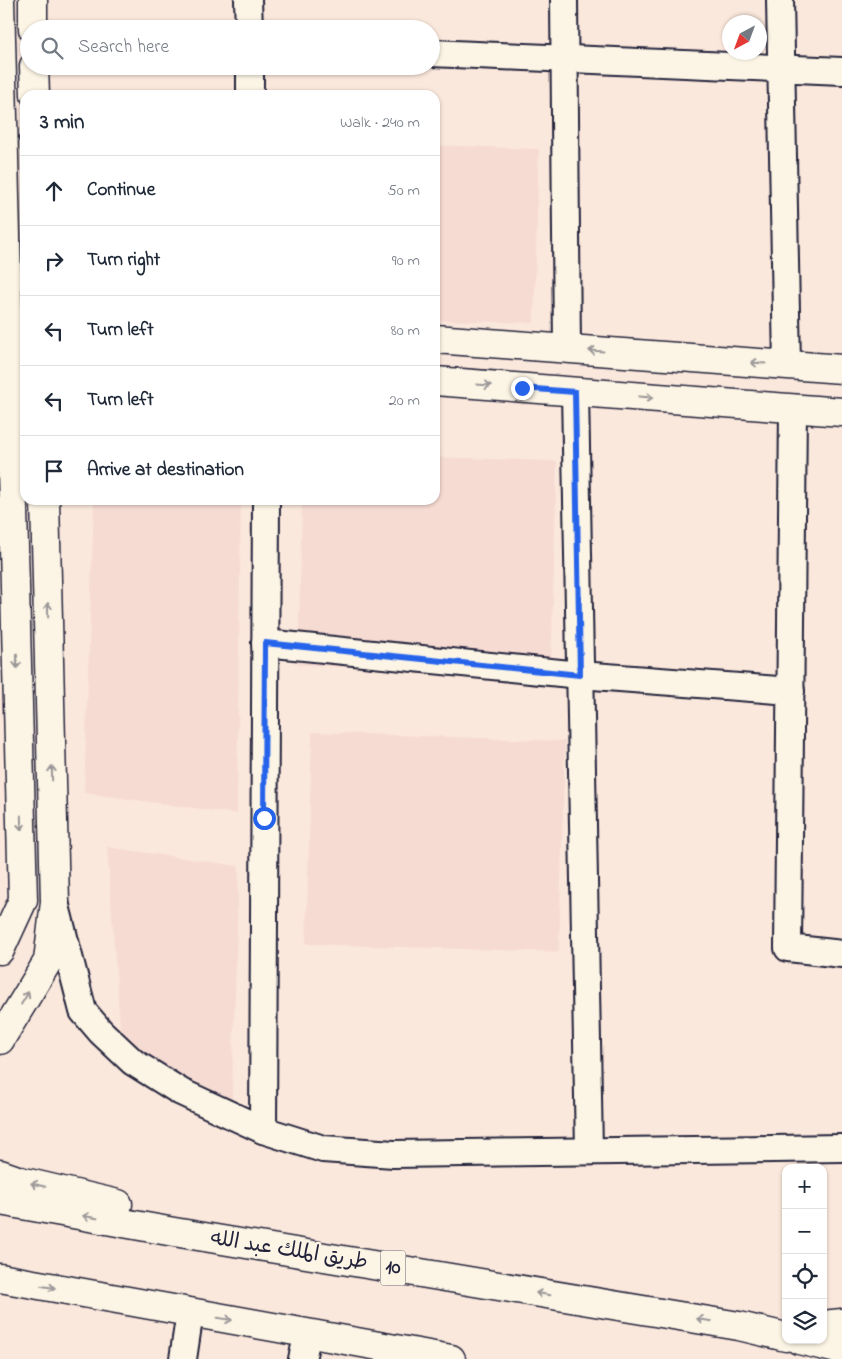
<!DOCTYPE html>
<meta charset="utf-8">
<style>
:root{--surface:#fff;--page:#f2f2f3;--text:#1f2937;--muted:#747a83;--line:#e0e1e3}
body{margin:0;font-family:"Indie Flower","Playpen Sans Arabic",sans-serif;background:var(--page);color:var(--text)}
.controls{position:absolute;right:15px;bottom:15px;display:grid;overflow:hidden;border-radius:10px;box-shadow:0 1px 4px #0004}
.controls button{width:45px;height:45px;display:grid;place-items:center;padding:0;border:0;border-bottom:1px solid var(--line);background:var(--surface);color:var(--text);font:25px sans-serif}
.compass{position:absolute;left:722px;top:15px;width:45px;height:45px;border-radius:50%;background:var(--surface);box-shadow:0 1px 4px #0004;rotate:221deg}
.stop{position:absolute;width:15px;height:15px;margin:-11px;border:4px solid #2563eb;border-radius:50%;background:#fff}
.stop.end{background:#2563eb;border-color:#fff;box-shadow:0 1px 5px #0008}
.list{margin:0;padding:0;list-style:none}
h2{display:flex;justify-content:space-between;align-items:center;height:65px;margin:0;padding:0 20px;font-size:21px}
h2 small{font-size:16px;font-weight:400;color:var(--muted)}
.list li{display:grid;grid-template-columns:32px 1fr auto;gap:15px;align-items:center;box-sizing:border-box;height:70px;padding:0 20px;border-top:1px solid var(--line)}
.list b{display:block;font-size:19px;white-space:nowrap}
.list em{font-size:16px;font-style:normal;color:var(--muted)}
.icon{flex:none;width:28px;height:28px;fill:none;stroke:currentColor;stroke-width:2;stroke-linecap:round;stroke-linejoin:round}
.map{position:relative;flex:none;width:842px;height:1359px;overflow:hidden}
.search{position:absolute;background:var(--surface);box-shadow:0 1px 4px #0004;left:20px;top:20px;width:420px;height:55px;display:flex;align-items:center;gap:12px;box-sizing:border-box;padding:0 18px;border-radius:28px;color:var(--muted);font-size:19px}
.panel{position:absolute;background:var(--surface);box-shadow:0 1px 4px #0004;left:20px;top:90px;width:420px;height:415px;border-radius:15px}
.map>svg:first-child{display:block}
.built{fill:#f6dbd3}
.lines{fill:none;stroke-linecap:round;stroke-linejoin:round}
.minor-casing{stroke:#22223b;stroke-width:30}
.major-casing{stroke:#22223b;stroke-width:31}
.highway-casing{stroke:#22223b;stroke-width:31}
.minor{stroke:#fcf5e5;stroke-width:26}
.major{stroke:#fcf5e5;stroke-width:28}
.highway{stroke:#fcf5e5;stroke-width:28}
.oneway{stroke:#9a9698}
.route{stroke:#2563eb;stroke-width:6}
.labels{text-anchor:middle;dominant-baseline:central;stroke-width:4.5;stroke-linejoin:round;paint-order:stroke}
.shield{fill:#fcf5e5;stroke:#63616e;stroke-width:1}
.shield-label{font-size:20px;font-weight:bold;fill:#22223b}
.street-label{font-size:21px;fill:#22223b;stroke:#fcf5e5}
</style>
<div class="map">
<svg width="842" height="1359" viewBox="0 0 842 1359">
<rect width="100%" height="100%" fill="#fbe8dc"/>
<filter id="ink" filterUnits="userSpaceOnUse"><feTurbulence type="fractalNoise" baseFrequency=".02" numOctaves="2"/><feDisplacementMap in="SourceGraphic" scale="10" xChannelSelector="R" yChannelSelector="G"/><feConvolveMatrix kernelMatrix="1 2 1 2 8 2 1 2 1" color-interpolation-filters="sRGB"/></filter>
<g filter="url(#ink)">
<!-- built -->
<g class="built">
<path d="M 435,145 L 539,149 L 534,323 L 435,320 Z"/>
<path d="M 435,457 L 557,461 L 551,673 L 298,665 L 302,500 L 435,500 Z"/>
<path d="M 94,500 L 241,500 L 237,814 L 84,793 Z"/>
<path d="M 312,732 L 565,741 L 559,952 L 306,944 Z"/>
<path d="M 107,847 L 239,866 L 231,1127 L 122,1056 Z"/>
</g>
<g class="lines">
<!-- minor casing -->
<g class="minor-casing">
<g id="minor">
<path d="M 248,0 L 249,29"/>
<path d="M 564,0 L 567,349"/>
<path d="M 780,0 L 787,365"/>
<path d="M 431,53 L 842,71"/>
<path d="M 250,66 L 250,95"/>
<path d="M 575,392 L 589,1150"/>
<path d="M 793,408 L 788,948 L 842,954"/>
<path d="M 265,643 L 580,675 L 791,691"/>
<path d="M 56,906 L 83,1011 L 101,1032 L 133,1062 L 181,1092 L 263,1130 L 323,1149 L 394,1154 L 842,1148"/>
<path d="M 263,1130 L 266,500"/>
<path d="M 183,1359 L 190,1312"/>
<path d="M 302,1359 L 308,1333"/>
</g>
</g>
<!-- major casing -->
<g class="major-casing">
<g id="major">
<path d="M 33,0 L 33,29"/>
<path d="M 34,66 L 35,95"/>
<path d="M 435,339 L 842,369"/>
<path d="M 435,381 L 842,412"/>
<path d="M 0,950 L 23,900 L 0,0"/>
<path d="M 0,1040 L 48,961 L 55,902 L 45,500"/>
</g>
</g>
<!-- highway casing -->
<g class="highway-casing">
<g id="highway">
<path d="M 0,1174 L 20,1181 L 118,1204"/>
<path d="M 0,1201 L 174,1232 L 739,1326 L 786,1337"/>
<path d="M 0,1278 L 451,1359"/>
<path d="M 823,1325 L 842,1323"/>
<path d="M 799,1340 L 842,1350"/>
</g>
</g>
<!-- minor -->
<use href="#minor" class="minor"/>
<!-- major -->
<use href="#major" class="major"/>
<!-- highway -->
<use href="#highway" class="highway"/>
</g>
<!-- one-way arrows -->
<defs><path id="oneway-shaft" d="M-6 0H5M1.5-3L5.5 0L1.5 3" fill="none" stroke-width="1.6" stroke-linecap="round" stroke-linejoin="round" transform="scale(1.25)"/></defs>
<g class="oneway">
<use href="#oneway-shaft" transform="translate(596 351) rotate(-176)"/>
<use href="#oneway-shaft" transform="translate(758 363) rotate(-176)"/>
<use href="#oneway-shaft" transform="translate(484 385) rotate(4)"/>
<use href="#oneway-shaft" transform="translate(646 397) rotate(4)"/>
<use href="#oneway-shaft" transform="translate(48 610) rotate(-91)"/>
<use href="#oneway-shaft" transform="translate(17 661) rotate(89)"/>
<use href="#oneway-shaft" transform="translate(52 773) rotate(-91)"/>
<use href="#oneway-shaft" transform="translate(21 823) rotate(89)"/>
<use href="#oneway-shaft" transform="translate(25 998) rotate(-59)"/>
<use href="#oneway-shaft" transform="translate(38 1185) rotate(-166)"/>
<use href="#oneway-shaft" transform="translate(90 1217) rotate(-170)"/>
<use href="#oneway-shaft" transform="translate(48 1287) rotate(10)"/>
<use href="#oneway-shaft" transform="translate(543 1294) rotate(-171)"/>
<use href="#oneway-shaft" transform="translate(225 1319) rotate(10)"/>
<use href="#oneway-shaft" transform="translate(704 1320) rotate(-170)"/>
</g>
</g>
<g class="lines" filter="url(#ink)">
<!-- route -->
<path class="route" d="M 264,818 L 265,643 L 580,675 L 575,392 L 522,388"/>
</g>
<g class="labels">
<!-- shield labels -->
<rect class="shield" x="380.5" y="1250.5" width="25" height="35" rx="4"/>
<g class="shield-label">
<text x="393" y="1268">10</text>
</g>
<!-- street labels -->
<g class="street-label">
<text transform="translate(289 1251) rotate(9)">طريق الملك عبد الله</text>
</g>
</g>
</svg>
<div class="controls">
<button>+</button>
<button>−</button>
<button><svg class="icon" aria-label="locate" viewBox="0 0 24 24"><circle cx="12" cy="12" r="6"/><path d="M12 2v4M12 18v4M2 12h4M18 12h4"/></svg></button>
<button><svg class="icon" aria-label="layers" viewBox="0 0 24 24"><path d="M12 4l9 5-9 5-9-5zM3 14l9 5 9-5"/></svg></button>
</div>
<svg class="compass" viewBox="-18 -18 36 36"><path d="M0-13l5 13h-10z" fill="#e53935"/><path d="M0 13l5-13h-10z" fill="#747a83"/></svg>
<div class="stop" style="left:264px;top:818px"></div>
<div class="stop end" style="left:522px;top:388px"></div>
<div class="search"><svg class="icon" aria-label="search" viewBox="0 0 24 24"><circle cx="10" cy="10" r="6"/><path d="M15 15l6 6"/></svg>Search here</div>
<section class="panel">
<h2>3 min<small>Walk · 240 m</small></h2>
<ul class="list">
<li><svg class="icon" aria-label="ahead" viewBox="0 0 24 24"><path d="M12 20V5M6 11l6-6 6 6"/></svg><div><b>Continue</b></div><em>50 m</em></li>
<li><svg class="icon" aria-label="right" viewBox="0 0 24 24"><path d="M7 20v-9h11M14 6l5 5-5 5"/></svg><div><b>Turn right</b></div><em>90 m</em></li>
<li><svg class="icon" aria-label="left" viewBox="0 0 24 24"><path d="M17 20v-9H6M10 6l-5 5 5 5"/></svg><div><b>Turn left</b></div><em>80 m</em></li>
<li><svg class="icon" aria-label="left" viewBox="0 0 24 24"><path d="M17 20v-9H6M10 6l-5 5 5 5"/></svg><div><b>Turn left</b></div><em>20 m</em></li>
<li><svg class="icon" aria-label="arrive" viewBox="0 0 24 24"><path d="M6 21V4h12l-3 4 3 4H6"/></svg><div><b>Arrive at destination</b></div></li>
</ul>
</section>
</div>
